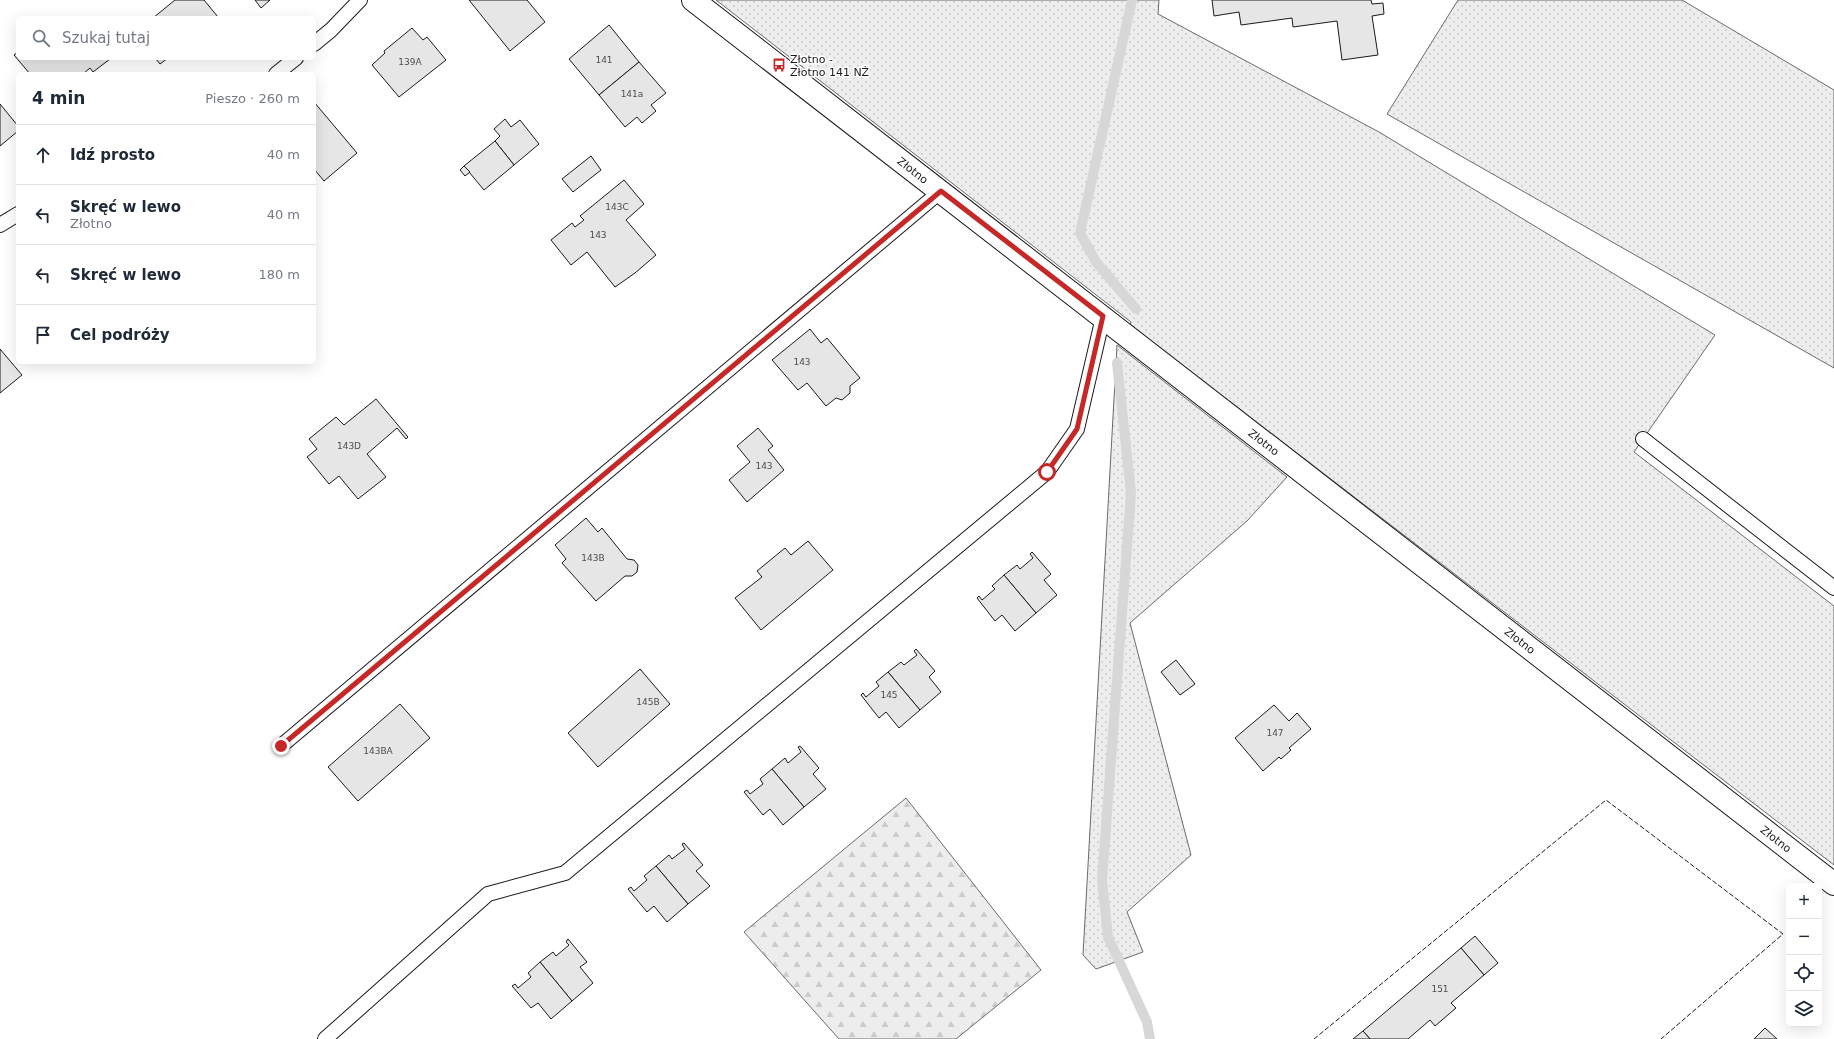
<!DOCTYPE html>
<html lang="pl">
<meta charset="utf-8">
<style>
:root{--surface:#fff;--page:#f6f6f7;--text:#1f2937;--muted:#747a83;--line:#e0e1e3}
body{margin:0;font-family:"DejaVu Sans",sans-serif;background:var(--page);color:var(--text)}
.controls{position:absolute;right:12px;bottom:12px;display:grid;overflow:hidden;border-radius:6px;box-shadow:0 4px 16px #0002}
.controls button{width:36px;height:36px;display:grid;place-items:center;padding:0;border:0;border-bottom:1px solid var(--line);background:var(--surface);color:var(--text);font:20px sans-serif}
.stop{position:absolute;width:12px;height:12px;margin:-9px;border:3px solid #c62828;border-radius:50%;background:#fff}
.stop.end{background:#c62828;border-color:#fff;box-shadow:0 1px 4px #0008}
.list{margin:0;padding:0;list-style:none}
h2{display:flex;justify-content:space-between;align-items:center;height:52px;margin:0;padding:0 16px;font-size:17px}
h2 small{font-size:13px;font-weight:400;color:var(--muted)}
.list li{display:grid;grid-template-columns:26px 1fr auto;gap:12px;align-items:center;box-sizing:border-box;height:60px;padding:0 16px;border-top:1px solid var(--line)}
.list b{display:block;font-size:15px;white-space:nowrap}
.list p{margin:0;font-size:13px;white-space:nowrap;color:var(--muted)}
.list em{font-size:13px;font-style:normal;color:var(--muted)}
.icon{flex:none;width:22px;height:22px;fill:none;stroke:currentColor;stroke-width:2;stroke-linecap:round;stroke-linejoin:round}
.map{position:relative;flex:none;width:1834px;height:1039px;overflow:hidden}
.search{position:absolute;background:var(--surface);box-shadow:0 4px 16px #0002;left:16px;top:16px;width:300px;height:44px;display:flex;align-items:center;gap:10px;box-sizing:border-box;padding:0 14px;border-radius:6px;color:var(--muted);font-size:15px}
.panel{position:absolute;background:var(--surface);box-shadow:0 4px 16px #0002;left:16px;top:72px;width:300px;height:292px;border-radius:6px}
.map>svg:first-child{display:block}
.grass{fill:url(#grass-dots);stroke:#6a6a6a}
.forest{fill:url(#forest-firs);stroke:#6a6a6a}
.lines{fill:none;stroke-linecap:round;stroke-linejoin:round}
.stream{stroke:#d7d7d7;stroke-width:10}
.building{fill:#e6e6e6;stroke:#1a1a1a}
.lane-casing{stroke:#1a1a1a;stroke-width:16}
.secondary-casing{stroke:#1a1a1a;stroke-width:24}
.lane{stroke:#fff;stroke-width:14}
.secondary{stroke:#fff;stroke-width:22}
.fence{stroke:#1a1a1a;stroke-width:1;stroke-dasharray:5 2;stroke-linecap:butt}
.route{stroke:#c62828;stroke-width:5}
.labels{text-anchor:middle;dominant-baseline:central;stroke-width:3;stroke-linejoin:round;paint-order:stroke}
.number-label{font-size:9px;fill:#4d4d4d}
.poi-label{font-size:11px;fill:#1a1a1a;stroke:#fff;text-anchor:start}
.street-label{font-size:11px;fill:#1a1a1a;stroke:#fff}
</style>
<div class="map">
<svg width="1834" height="1039" viewBox="0 0 1834 1039">
<defs>
<pattern id="grass-dots" width="8" height="8" patternUnits="userSpaceOnUse"><rect width="8" height="8" fill="#ededed"/><path d="M2 2h.1M6 6h.1" fill="none" stroke="#cbcbcb" stroke-width="1.8" stroke-linecap="round"/></pattern>
<pattern id="forest-firs" width="22" height="20" patternUnits="userSpaceOnUse"><rect width="22" height="20" fill="#ededed"/><path d="M5 1l3.5 6h-7zM16 11l3.5 6h-7z" fill="#cbcbcb"/></pattern>
</defs>
<rect width="100%" height="100%" fill="#fff"/>
<!-- grass -->
<g class="grass">
<path d="M 716,0 L 1159,0 L 1158,14 L 1379,132 L 1715,335 L 1634,452 L 1834,606 L 1834,865 L 1130,325 L 1131,322 Z"/>
<path d="M 1458,0 L 1682,0 L 1834,90 L 1834,368 L 1387,114 Z"/>
<path d="M 1117,345 L 1287,477 L 1247,521 L 1130,623 L 1191,855 L 1127,912 L 1143,952 L 1096,969 L 1083,955 Z"/>
</g>
<!-- forest -->
<path class="forest" d="M 906,798 L 1041,970 L 956,1039 L 839,1039 L 744,932 Z"/>
<g class="lines">
<!-- stream -->
<g class="stream">
<path d="M 1132,0 L 1080,233 L 1096,262 L 1136,309"/>
<path d="M 1117,363 L 1131,493 L 1102,880 L 1108,937 L 1147,1022 L 1150,1039"/>
</g>
</g>
<!-- building -->
<g class="building">
<path d="M 175,0 L 204,0 L 218,17 L 216,18 L 153,18 Z"/>
<path d="M 255,0 L 270,0 L 261,8 Z"/>
<path d="M 469,0 L 527,0 L 545,22 L 510,51 Z"/>
<path d="M 1212,0 L 1371,0 L 1372,4 L 1383,3 L 1384,14 L 1372,16 L 1378,55 L 1342,60 L 1337,21 L 1293,27 L 1292,18 L 1241,25 L 1239,12 L 1214,16 Z"/>
<path d="M 609,25 L 639,62 L 599,95 L 569,59 Z"/>
<path d="M 412,28 L 423,40 L 427,37 L 446,60 L 399,97 L 372,65 L 385,53 L 384,51 Z"/>
<path d="M 18,52 L 18,58 L 110,59 L 93,72 L 90,68 L 83,74 L 30,74 L 14,55 Z"/>
<path d="M 155,58 L 168,58 L 160,64 Z"/>
<path d="M 639,62 L 666,93 L 651,105 L 656,111 L 642,123 L 637,117 L 625,127 L 599,95 Z"/>
<path d="M 314,102 L 357,153 L 324,181 L 314,169 Z"/>
<path d="M 0,104 L 18,126 L 18,131 L 0,146 Z"/>
<path d="M 505,119 L 511,127 L 520,120 L 539,144 L 514,165 L 495,141 L 500,136 L 494,129 Z"/>
<path d="M 495,141 L 514,165 L 484,190 L 464,166 Z"/>
<path d="M 591,156 L 601,170 L 573,192 L 562,179 Z"/>
<path d="M 464,166 L 470,172 L 465,176 L 460,170 Z"/>
<path d="M 624,180 L 644,204 L 626,220 L 656,255 L 635,273 L 615,287 L 587,252 L 571,265 L 551,240 L 572,223 L 575,227 L 584,220 L 580,216 Z"/>
<path d="M 810,329 L 821,343 L 827,338 L 860,378 L 850,386 L 850,393 L 842,400 L 836,398 L 826,406 L 807,383 L 798,390 L 772,360 Z"/>
<path d="M 0,349 L 22,375 L 0,393 Z"/>
<path d="M 376,399 L 408,437 L 406,439 L 397,428 L 367,454 L 386,477 L 358,499 L 339,476 L 329,484 L 307,457 L 317,449 L 309,439 L 336,417 L 344,425 Z"/>
<path d="M 758,428 L 773,446 L 768,450 L 784,470 L 747,502 L 729,480 L 750,462 L 737,446 Z"/>
<path d="M 586,518 L 598,532 L 602,528 L 627,559 L 634,560 L 638,565 L 637,572 L 632,576 L 625,576 L 596,601 L 562,563 L 566,559 L 555,545 Z"/>
<path d="M 808,541 L 833,570 L 761,630 L 735,598 L 762,577 L 757,571 L 785,548 L 791,555 Z"/>
<path d="M 1032,552 L 1051,574 L 1044,580 L 1057,595 L 1036,613 L 1004,575 L 1017,565 L 1020,569 L 1033,558 L 1030,554 Z"/>
<path d="M 1004,575 L 1036,613 L 1015,631 L 1002,615 L 995,621 L 977,598 L 979,596 L 982,600 L 995,589 L 992,586 Z"/>
<path d="M 916,649 L 935,671 L 929,677 L 941,692 L 920,710 L 888,672 L 901,662 L 904,665 L 917,655 L 914,651 Z"/>
<path d="M 1176,660 L 1195,684 L 1180,695 L 1161,672 Z"/>
<path d="M 640,669 L 670,704 L 598,767 L 568,733 Z"/>
<path d="M 888,672 L 920,710 L 899,728 L 886,712 L 879,718 L 861,695 L 863,693 L 866,697 L 879,686 L 876,682 Z"/>
<path d="M 400,704 L 430,738 L 358,801 L 328,767 Z"/>
<path d="M 1274,705 L 1289,721 L 1297,713 L 1311,729 L 1289,748 L 1291,750 L 1281,759 L 1279,757 L 1263,771 L 1235,738 Z"/>
<path d="M 800,746 L 819,768 L 813,774 L 826,789 L 804,807 L 772,769 L 785,758 L 788,763 L 801,752 L 798,747 Z"/>
<path d="M 772,769 L 804,807 L 783,825 L 770,809 L 763,815 L 744,792 L 747,790 L 750,794 L 763,784 L 760,779 Z"/>
<path d="M 684,843 L 703,865 L 696,871 L 710,886 L 688,904 L 656,866 L 669,855 L 672,859 L 685,849 L 682,844 Z"/>
<path d="M 656,866 L 688,904 L 667,922 L 654,906 L 647,912 L 628,889 L 631,887 L 634,891 L 647,880 L 644,876 Z"/>
<path d="M 1475,936 L 1498,963 L 1484,975 L 1461,948 Z"/>
<path d="M 568,939 L 587,962 L 580,967 L 593,983 L 572,1001 L 540,962 L 553,952 L 556,956 L 569,945 L 566,942 Z"/>
<path d="M 1461,948 L 1484,975 L 1451,1003 L 1456,1008 L 1435,1026 L 1430,1020 L 1408,1039 L 1370,1039 L 1363,1031 Z"/>
<path d="M 540,962 L 572,1001 L 551,1019 L 538,1003 L 531,1008 L 512,986 L 515,984 L 518,988 L 531,977 L 528,973 Z"/>
<path d="M 1765,1028 L 1777,1039 L 1754,1039 Z"/>
<path d="M 1363,1031 L 1370,1039 L 1353,1039 Z"/>
</g>
<g class="lines">
<!-- lane casing -->
<g class="lane-casing">
<g id="lane">
<path d="M 314,44 L 331,30 L 360,0"/>
<path d="M 276,74 L 296,58"/>
<path d="M 0,225 L 18,214"/>
<path d="M 1643,439 L 1834,588"/>
<path d="M 281,746 L 941,191"/>
<path d="M 325,1039 L 488,894 L 565,873 L 1047,472 L 1077,429 L 1103,317"/>
</g>
</g>
<!-- secondary casing -->
<g class="secondary-casing">
<g id="secondary">
<path id="s1" d="M 693,0 L 1834,884"/>
</g>
</g>
<!-- lane -->
<use href="#lane" class="lane"/>
<!-- secondary -->
<use href="#secondary" class="secondary"/>
<!-- fence -->
<path class="fence" d="M 1314,1039 L 1606,800 L 1783,934 L 1661,1039"/>
</g>
<g class="lines">
<!-- route -->
<path class="route" d="M 281,746 L 941,191 L 1103,316 L 1077,429 L 1047,472"/>
</g>
<!-- icons -->
<defs>
<g id="bus-bare" transform="scale(1.08)"><path d="M-5-6H5V4H4V6H2V4H-2V6H-4V4H-5ZM-3.5-4V0h7V-4ZM-3.5 1.2v1.5H-2V1.2ZM2 1.2v1.5H3.5V1.2Z" fill="#c62828" stroke="#fff" stroke-width="2.5" paint-order="stroke"/></g>
</defs>
<g fill-rule="evenodd">
<use href="#bus-bare" x="779" y="65"/>
</g>
<g class="labels">
<!-- number labels -->
<g class="number-label">
<text x="604" y="60">141</text>
<text x="410" y="62">139A</text>
<text x="632" y="94">141a</text>
<text x="617" y="207">143C</text>
<text x="598" y="235">143</text>
<text x="802" y="362">143</text>
<text x="349" y="446">143D</text>
<text x="764" y="466">143</text>
<text x="593" y="558">143B</text>
<text x="889" y="695">145</text>
<text x="648" y="702">145B</text>
<text x="1275" y="733">147</text>
<text x="378" y="751">143BA</text>
<text x="1440" y="989">151</text>
</g>
<!-- poi labels -->
<g class="poi-label">
<text x="790" y="59">Złotno -<tspan x="790" dy="13">Złotno 141 NŻ</tspan></text>
</g>
<!-- street labels -->
<g class="street-label">
<text stroke="none"><textPath href="#s1" startOffset="278">Złotno</textPath></text>
<text stroke="none"><textPath href="#s1" startOffset="722">Złotno</textPath></text>
<text stroke="none"><textPath href="#s1" startOffset="1046">Złotno</textPath></text>
<text stroke="none"><textPath href="#s1" startOffset="1370">Złotno</textPath></text>
</g>
</g>
</svg>
<div class="controls">
<button>+</button>
<button>−</button>
<button><svg class="icon" aria-label="locate" viewBox="0 0 24 24"><circle cx="12" cy="12" r="6"/><path d="M12 2v4M12 18v4M2 12h4M18 12h4"/></svg></button>
<button><svg class="icon" aria-label="layers" viewBox="0 0 24 24"><path d="M12 4l9 5-9 5-9-5zM3 14l9 5 9-5"/></svg></button>
</div>
<div class="stop" style="left:1047px;top:472px"></div>
<div class="stop end" style="left:281px;top:746px"></div>
<div class="search"><svg class="icon" aria-label="search" viewBox="0 0 24 24"><circle cx="10" cy="10" r="6"/><path d="M15 15l6 6"/></svg>Szukaj tutaj</div>
<section class="panel">
<h2>4 min<small>Pieszo · 260 m</small></h2>
<ul class="list">
<li><svg class="icon" aria-label="ahead" viewBox="0 0 24 24"><path d="M12 20V5M6 11l6-6 6 6"/></svg><div><b>Idź prosto</b></div><em>40 m</em></li>
<li><svg class="icon" aria-label="left" viewBox="0 0 24 24"><path d="M17 20v-9H6M10 6l-5 5 5 5"/></svg><div><b>Skręć w lewo</b><p>Złotno</p></div><em>40 m</em></li>
<li><svg class="icon" aria-label="left" viewBox="0 0 24 24"><path d="M17 20v-9H6M10 6l-5 5 5 5"/></svg><div><b>Skręć w lewo</b></div><em>180 m</em></li>
<li><svg class="icon" aria-label="arrive" viewBox="0 0 24 24"><path d="M6 21V4h12l-3 4 3 4H6"/></svg><div><b>Cel podróży</b></div></li>
</ul>
</section>
</div>
